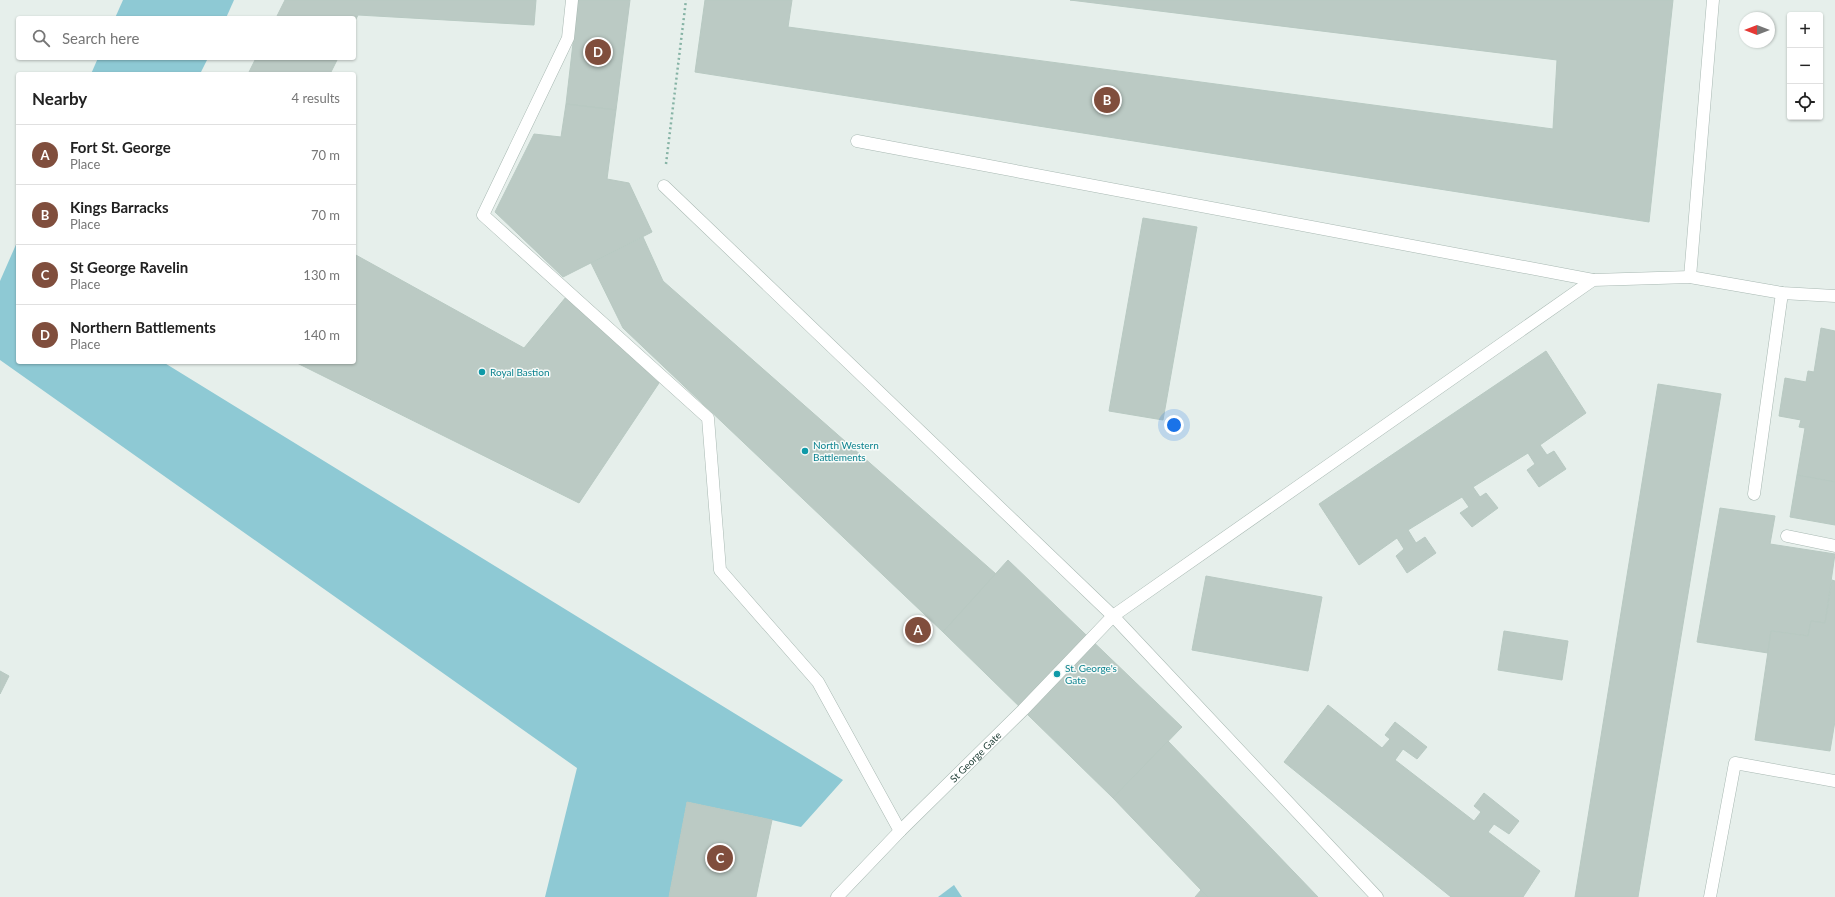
<!DOCTYPE html>
<meta charset="utf-8">
<style>
:root{--surface:#fff;--page:#f2f2f2;--text:#222;--muted:#767676;--line:#e0e0e0;--accent:#804e3d}
body{margin:0;font-family:Lato,sans-serif;background:var(--page);color:var(--text)}
.controls{position:absolute;right:12px;top:12px;display:grid;overflow:hidden;border-radius:4px;box-shadow:0 1px 3px #0004}
.controls button{width:36px;height:36px;display:grid;place-items:center;padding:0;border:0;border-bottom:1px solid var(--line);background:var(--surface);color:var(--text);font:20px sans-serif}
.compass{position:absolute;left:1739px;top:12px;width:36px;height:36px;border-radius:50%;background:var(--surface);box-shadow:0 1px 3px #0004;rotate:270deg}
.you{position:absolute;left:1174px;top:425px;width:14px;height:14px;margin:-10px;border:3px solid #fff;border-radius:50%;background:#1a73e8;box-shadow:0 0 0 6px #1a73e833}
.badge{display:grid;place-items:center;width:26px;height:26px;border-radius:50%;background:var(--accent);color:#fff;font-size:13px;font-weight:700}
.pin{position:absolute;translate:-50% -50%;border:2px solid #fff;box-shadow:0 1px 4px #0006}
.list{margin:0;padding:0;list-style:none}
h2{display:flex;justify-content:space-between;align-items:center;height:52px;margin:0;padding:0 16px;font-size:17px}
h2 small{font-size:13px;font-weight:400;color:var(--muted)}
.list li{display:grid;grid-template-columns:26px 1fr auto;gap:12px;align-items:center;box-sizing:border-box;height:60px;padding:0 16px;border-top:1px solid var(--line)}
.list b{display:block;font-size:15px;white-space:nowrap}
.list p{margin:0;font-size:13px;white-space:nowrap;color:var(--muted)}
.list em{font-size:13px;font-style:normal;color:var(--muted)}
.icon{flex:none;width:22px;height:22px;fill:none;stroke:currentColor;stroke-width:2;stroke-linecap:round;stroke-linejoin:round}
.map{position:relative;flex:none;width:1835px;height:897px;overflow:hidden}
.search{position:absolute;background:var(--surface);box-shadow:0 1px 3px #0004;left:16px;top:16px;width:340px;height:44px;display:flex;align-items:center;gap:10px;box-sizing:border-box;padding:0 14px;border-radius:4px;color:var(--muted);font-size:15px}
.panel{position:absolute;background:var(--surface);box-shadow:0 1px 3px #0004;left:16px;top:72px;width:340px;height:292px;border-radius:4px}
.map>svg:first-child{display:block}
.water{fill:#8ec9d4}
.building{fill:#bbcac4;stroke:#b8c9c2}
.lines{fill:none;stroke-linecap:round;stroke-linejoin:round}
.minor-casing{stroke:#a8b8b2;stroke-width:13}
.path{stroke:#86b3a5;stroke-width:2.5;stroke-dasharray:2 3;stroke-linecap:butt}
.minor{stroke:#fff;stroke-width:12}
.culture-dot{fill:#0f9aa8;stroke:#f7fbf9;stroke-width:1.5}
.labels{text-anchor:middle;dominant-baseline:central;stroke-width:3;stroke-linejoin:round;paint-order:stroke}
.culture-label{font-size:10px;fill:#0d838f;stroke:#f7fbf9;text-anchor:start}
.street-label{font-size:10px;fill:#24423a;stroke:#f7fbf9}
</style>
<div class="map">
<svg width="1835" height="897" viewBox="0 0 1835 897">
<rect width="100%" height="100%" fill="#e6efeb"/>
<!-- water -->
<g class="water">
<path d="M 123,0 L 234,0 L 226,18 L 115,18 Z"/>
<path d="M 98,58 L 208,58 L 200,74 L 91,74 Z"/>
<path d="M 18,240 L 18,362 L 163,362 L 843,780 L 801,827 L 772,820 L 687,802 L 669,897 L 545,897 L 577,768 L 0,360 L 0,281 Z"/>
<path d="M 954,885 L 962,897 L 938,897 Z"/>
</g>
<!-- building -->
<g class="building">
<path d="M 285,0 L 536,0 L 534,25 L 358,15 L 354,23 L 354,18 L 276,18 Z"/>
<path d="M 578,0 L 630,0 L 616,110 L 566,104 Z"/>
<path d="M 705,0 L 792,0 L 788,27 L 1553,129 L 1557,60 L 1070,0 L 1673,0 L 1649,222 L 695,72 Z"/>
<path d="M 256,58 L 338,58 L 330,74 L 248,74 Z"/>
<path d="M 566,104 L 616,110 L 607,179 L 629,183 L 652,232 L 563,277 L 495,212 L 534,134 L 561,137 Z"/>
<path d="M 1143,218 L 1197,227 L 1163,420 L 1109,411 Z"/>
<path d="M 643,237 L 663,281 L 996,574 L 943,632 L 623,328 L 591,263 Z"/>
<path d="M 354,254 L 524,348 L 566,297 L 659,383 L 579,503 L 295,362 L 354,362 Z"/>
<path d="M 1821,328 L 1835,331 L 1835,482 L 1797,475 L 1805,428 L 1799,427 L 1801,420 L 1779,416 L 1785,378 L 1806,382 L 1808,371 L 1814,372 Z"/>
<path d="M 1546,351 L 1586,413 L 1540,445 L 1547,455 L 1554,451 L 1566,469 L 1539,487 L 1527,470 L 1535,464 L 1528,453 L 1473,487 L 1480,497 L 1486,493 L 1498,508 L 1472,527 L 1460,513 L 1469,507 L 1462,497 L 1408,530 L 1416,543 L 1425,537 L 1436,553 L 1407,573 L 1396,556 L 1404,549 L 1397,538 L 1359,565 L 1319,504 Z"/>
<path d="M 1658,384 L 1721,394 L 1638,897 L 1575,897 Z"/>
<path d="M 1797,475 L 1835,482 L 1835,525 L 1790,517 Z"/>
<path d="M 1720,508 L 1775,516 L 1770,544 L 1835,554 L 1825,623 L 1811,621 L 1808,636 L 1771,631 L 1768,653 L 1697,642 Z"/>
<path d="M 1008,560 L 1182,727 L 1113,798 L 943,632 Z"/>
<path d="M 1206,576 L 1322,597 L 1308,671 L 1192,650 Z"/>
<path d="M 1832,580 L 1835,581 L 1835,721 L 1830,751 L 1755,740 L 1771,631 L 1808,636 L 1811,621 L 1825,623 Z"/>
<path d="M 1504,631 L 1568,641 L 1562,680 L 1498,670 Z"/>
<path d="M 0,671 L 9,676 L 0,694 Z"/>
<path d="M 1328,705 L 1382,748 L 1390,739 L 1385,735 L 1395,722 L 1427,747 L 1417,759 L 1403,749 L 1395,760 L 1474,821 L 1481,812 L 1474,806 L 1484,793 L 1519,821 L 1509,834 L 1494,824 L 1488,832 L 1540,871 L 1523,897 L 1451,897 L 1284,762 Z"/>
<path d="M 1168,741 L 1318,897 L 1208,897 L 1201,890 L 1113,798 Z"/>
<path d="M 687,802 L 772,820 L 756,897 L 669,897 Z"/>
<path d="M 1201,890 L 1208,897 L 1195,897 Z"/>
</g>
<g class="lines">
<!-- minor casing -->
<g class="minor-casing">
<g id="minor">
<path d="M 572,0 L 568,38 L 483,215 L 708,418 L 720,570 L 818,682 L 900,831"/>
<path d="M 857,141 L 1593,280"/>
<path d="M 664,186 L 1113,616 L 1377,897"/>
<path d="M 1690,277 L 1713,0"/>
<path d="M 1754,494 L 1782,293"/>
<path d="M 1787,536 L 1835,546"/>
<path id="s1" d="M 837,897 L 900,831 L 1023,710 L 1113,616 L 1593,280 L 1690,277 L 1782,293 L 1835,296"/>
<path d="M 1710,897 L 1735,763 L 1835,781"/>
</g>
</g>
<!-- path -->
<path class="path" d="M 666,164 L 686,0"/>
<!-- minor -->
<use href="#minor" class="minor"/>
</g>
<!-- markers -->
<g class="culture-dot">
<circle cx="482" cy="372" r="4"/>
<circle cx="805" cy="451" r="4"/>
<circle cx="1057" cy="674" r="4"/>
</g>
<g class="labels">
<!-- culture labels -->
<g class="culture-label">
<text x="490" y="372">Royal Bastion</text>
<text x="813" y="445">North Western<tspan x="813" dy="12">Battlements</tspan></text>
<text x="1065" y="668">St. George's<tspan x="1065" dy="12">Gate</tspan></text>
</g>
<!-- street labels -->
<g class="street-label">
<text stroke="none"><textPath href="#s1" startOffset="197">St George Gate</textPath></text>
</g>
</g>
</svg>
<div class="controls">
<button>+</button>
<button>−</button>
<button><svg class="icon" aria-label="locate" viewBox="0 0 24 24"><circle cx="12" cy="12" r="6"/><path d="M12 2v4M12 18v4M2 12h4M18 12h4"/></svg></button>
</div>
<svg class="compass" viewBox="-18 -18 36 36"><path d="M0-13l5 13h-10z" fill="#e53935"/><path d="M0 13l5-13h-10z" fill="#767676"/></svg>
<div class="you"></div>
<div class="pin badge" style="left:918px;top:630px">A</div>
<div class="pin badge" style="left:1107px;top:100px">B</div>
<div class="pin badge" style="left:720px;top:858px">C</div>
<div class="pin badge" style="left:598px;top:52px">D</div>
<div class="search"><svg class="icon" aria-label="search" viewBox="0 0 24 24"><circle cx="10" cy="10" r="6"/><path d="M15 15l6 6"/></svg>Search here</div>
<section class="panel">
<h2>Nearby<small>4 results</small></h2>
<ul class="list">
<li><span class="badge">A</span><div><b>Fort St. George</b><p>Place</p></div><em>70 m</em></li>
<li><span class="badge">B</span><div><b>Kings Barracks</b><p>Place</p></div><em>70 m</em></li>
<li><span class="badge">C</span><div><b>St George Ravelin</b><p>Place</p></div><em>130 m</em></li>
<li><span class="badge">D</span><div><b>Northern Battlements</b><p>Place</p></div><em>140 m</em></li>
</ul>
</section>
</div>
